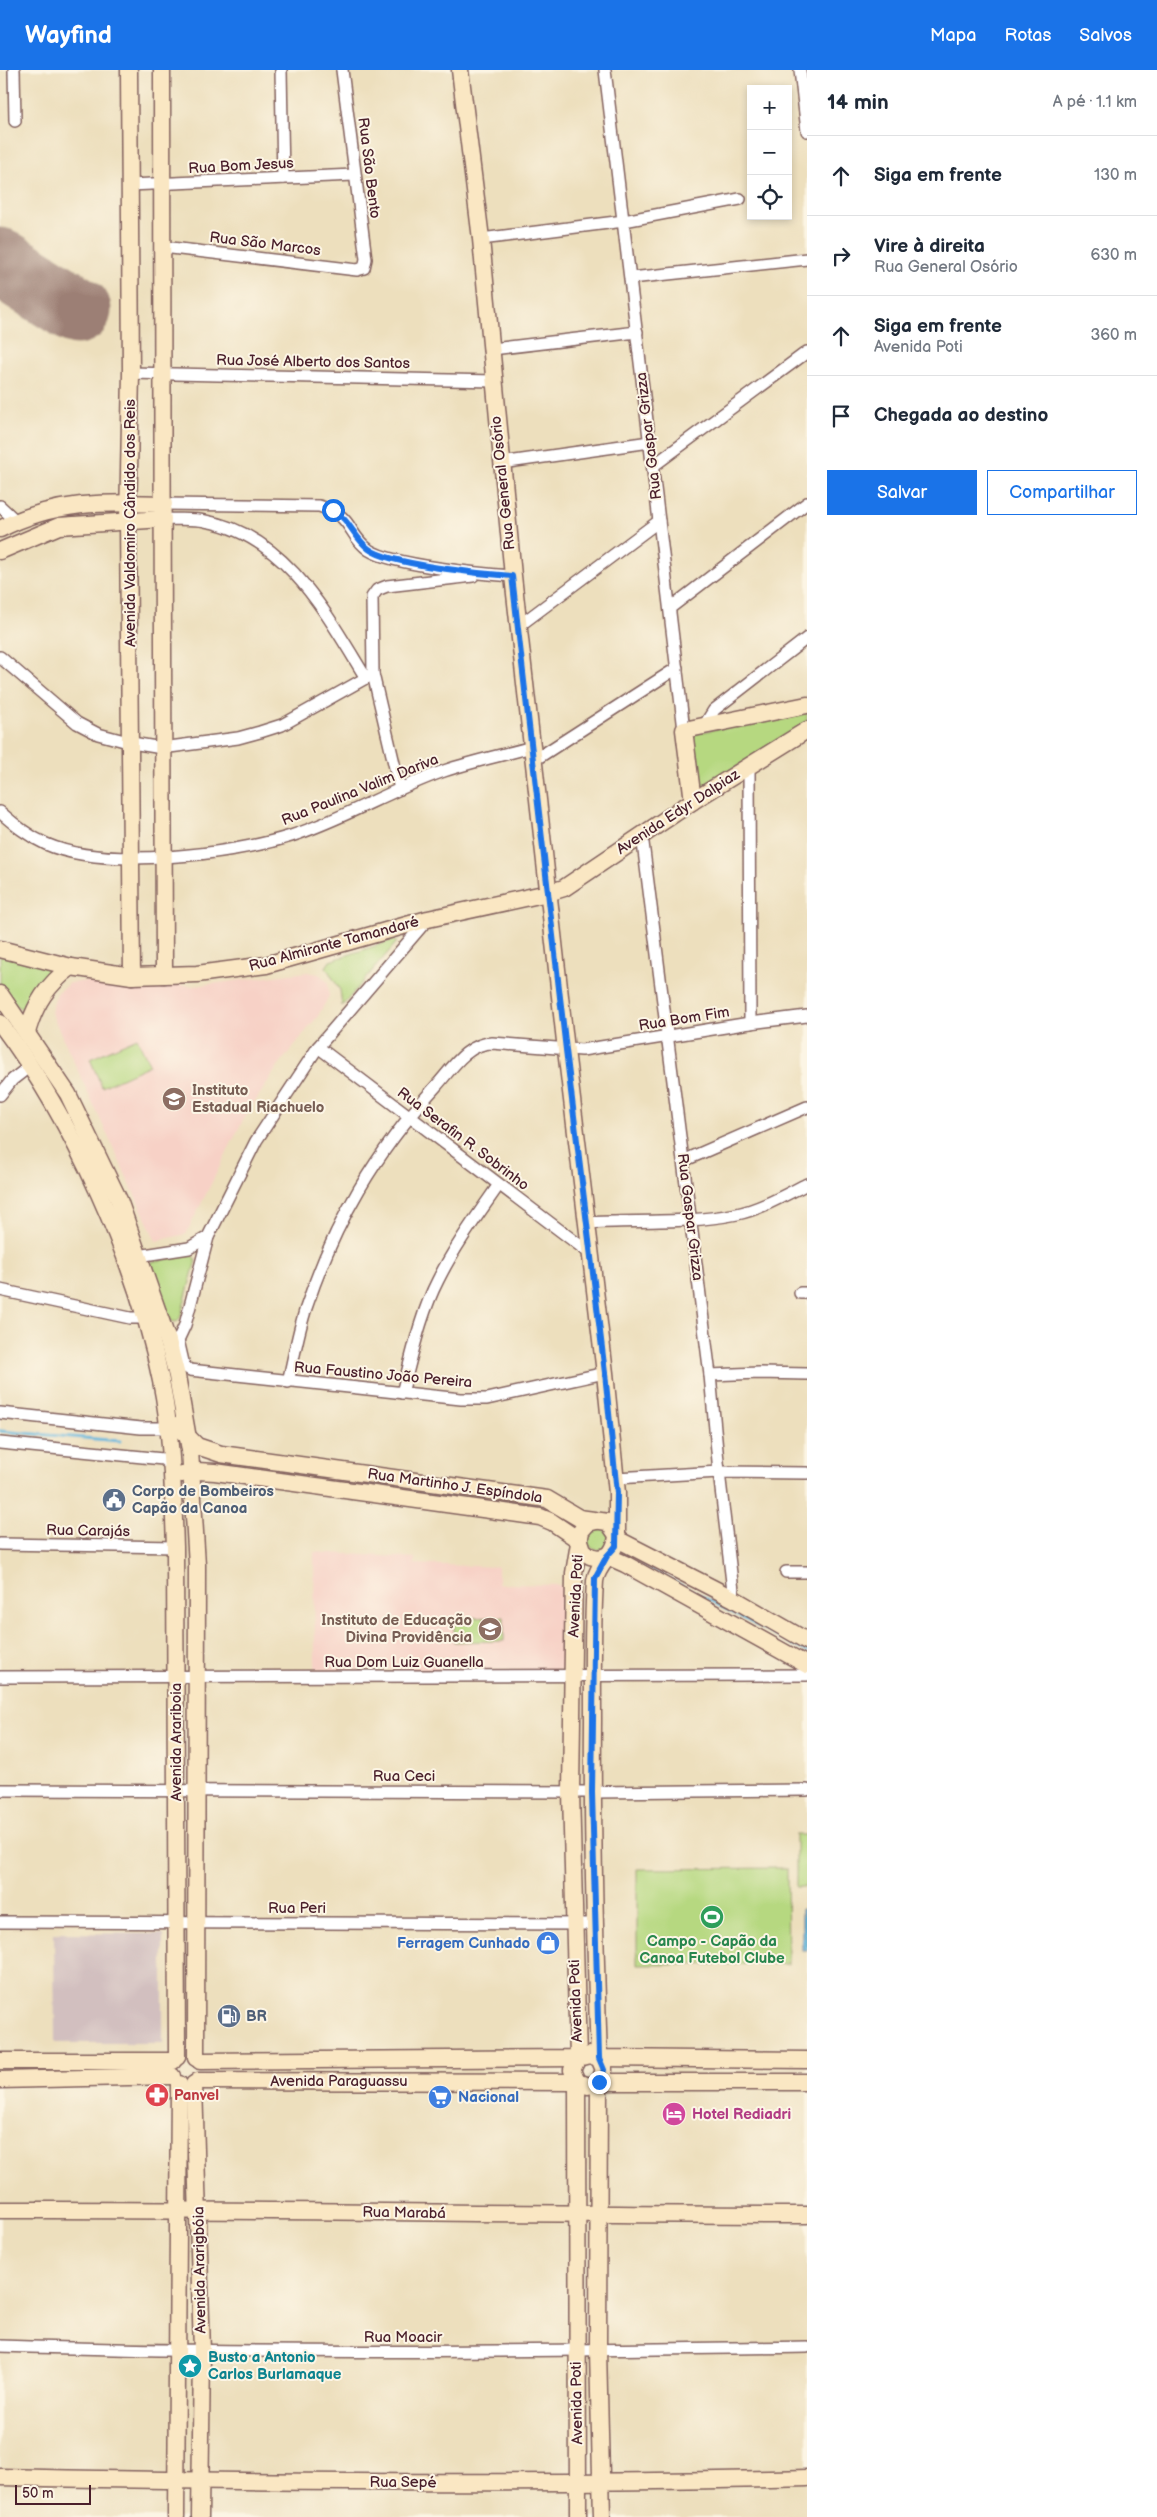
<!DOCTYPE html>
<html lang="pt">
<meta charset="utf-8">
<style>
:root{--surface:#fff;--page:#f2f2f3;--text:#1f2937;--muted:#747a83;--line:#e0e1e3;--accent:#1a73e8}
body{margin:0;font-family:"Balsamiq Sans",sans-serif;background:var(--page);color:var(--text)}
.controls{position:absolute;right:15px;top:15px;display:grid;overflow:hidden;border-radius:0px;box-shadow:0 2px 8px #0003}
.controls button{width:45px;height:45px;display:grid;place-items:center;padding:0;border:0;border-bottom:1px solid var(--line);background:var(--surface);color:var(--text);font:25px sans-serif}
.scale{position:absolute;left:15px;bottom:12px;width:76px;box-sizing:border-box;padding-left:5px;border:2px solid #4a1f2b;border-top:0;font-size:14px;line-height:18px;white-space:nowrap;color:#4a1f2b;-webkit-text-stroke:4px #fcf5e5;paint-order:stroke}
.stop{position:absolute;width:15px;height:15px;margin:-11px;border:4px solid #1a73e8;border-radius:50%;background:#fff}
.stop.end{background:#1a73e8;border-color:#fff;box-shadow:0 1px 5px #0008}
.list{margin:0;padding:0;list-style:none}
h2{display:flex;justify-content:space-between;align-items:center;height:65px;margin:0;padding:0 20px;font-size:21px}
h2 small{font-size:16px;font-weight:400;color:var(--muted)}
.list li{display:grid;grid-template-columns:32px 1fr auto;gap:15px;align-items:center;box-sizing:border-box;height:80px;padding:0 20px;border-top:1px solid var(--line)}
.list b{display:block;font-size:19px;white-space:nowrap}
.list p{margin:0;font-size:16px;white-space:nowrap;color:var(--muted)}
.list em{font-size:16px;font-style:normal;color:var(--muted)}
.actions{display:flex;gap:10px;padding:15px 20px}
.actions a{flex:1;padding:11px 0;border:1px solid var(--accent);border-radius:0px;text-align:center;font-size:18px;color:var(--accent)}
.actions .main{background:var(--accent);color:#fff}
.icon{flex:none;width:28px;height:28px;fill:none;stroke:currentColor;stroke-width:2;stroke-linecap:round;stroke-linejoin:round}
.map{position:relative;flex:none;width:807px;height:2447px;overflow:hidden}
header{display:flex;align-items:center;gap:30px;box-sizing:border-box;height:70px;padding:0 25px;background:var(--accent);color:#fff}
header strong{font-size:24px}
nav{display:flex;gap:28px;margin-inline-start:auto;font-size:18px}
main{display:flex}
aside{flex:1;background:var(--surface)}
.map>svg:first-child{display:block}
.built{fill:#f7d1c6}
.industrial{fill:#d2bfbf}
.green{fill:#b6d880;stroke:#807c56}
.water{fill:#60b6dd;stroke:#556a84}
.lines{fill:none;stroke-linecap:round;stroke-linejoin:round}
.stream{stroke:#60b6dd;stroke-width:3}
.runway{stroke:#9c7f74;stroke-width:69}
.street-casing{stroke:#83625e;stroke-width:14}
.secondary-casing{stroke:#83625e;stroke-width:19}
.street{stroke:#fff;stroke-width:11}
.secondary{stroke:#fae7c3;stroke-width:16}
.route{stroke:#1a73e8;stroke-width:6}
.labels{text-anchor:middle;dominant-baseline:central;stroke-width:4;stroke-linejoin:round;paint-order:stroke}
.street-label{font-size:15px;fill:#4a1f2b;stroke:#fcf5e5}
.education-label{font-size:15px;font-weight:bold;fill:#785e54;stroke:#fcf5e5;text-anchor:start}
.service-label{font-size:15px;font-weight:bold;fill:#4e5e75;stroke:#fcf5e5;text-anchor:start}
.leisure-label{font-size:15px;font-weight:bold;fill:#27864d;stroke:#fcf5e5}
.shop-label{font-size:15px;font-weight:bold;fill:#366cbe;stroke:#fcf5e5;text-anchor:end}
.health-label{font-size:15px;font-weight:bold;fill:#be3a42;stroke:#fcf5e5;text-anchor:start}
.hotel-label{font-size:15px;font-weight:bold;fill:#b23c85;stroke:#fcf5e5;text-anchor:start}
.culture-label{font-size:15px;font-weight:bold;fill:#0d838f;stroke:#fcf5e5;text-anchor:start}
</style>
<header>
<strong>Wayfind</strong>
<nav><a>Mapa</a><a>Rotas</a><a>Salvos</a></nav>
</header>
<main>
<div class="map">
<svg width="807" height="2447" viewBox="0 0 807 2447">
<rect width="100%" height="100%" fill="#fcf5e5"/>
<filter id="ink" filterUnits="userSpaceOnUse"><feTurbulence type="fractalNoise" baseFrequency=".02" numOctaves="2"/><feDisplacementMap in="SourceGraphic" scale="10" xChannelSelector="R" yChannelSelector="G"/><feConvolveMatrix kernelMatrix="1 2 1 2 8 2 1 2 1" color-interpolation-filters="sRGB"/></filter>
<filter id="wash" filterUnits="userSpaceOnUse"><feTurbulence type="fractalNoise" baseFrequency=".0096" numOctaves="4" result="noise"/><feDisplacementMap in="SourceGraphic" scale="20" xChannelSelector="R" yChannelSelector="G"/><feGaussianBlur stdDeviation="1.12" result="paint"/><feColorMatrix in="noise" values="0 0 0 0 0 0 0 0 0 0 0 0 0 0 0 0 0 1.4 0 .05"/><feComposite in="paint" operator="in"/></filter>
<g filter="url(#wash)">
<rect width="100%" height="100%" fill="#eddfbd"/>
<!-- built -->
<g class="built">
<path d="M 307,902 L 319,904 L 328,912 L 329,926 L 318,946 L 278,996 L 242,1052 L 186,1164 L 156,1171 L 51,942 L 57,923 L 70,913 L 94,910 L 194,916 Z"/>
<path d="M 314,1482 L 415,1488 L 415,1494 L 498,1497 L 498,1514 L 566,1515 L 567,1600 L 315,1600 Z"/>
</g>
<!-- industrial -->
<path class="industrial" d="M 54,1863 L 163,1864 L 163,1973 L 55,1973 Z"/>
<!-- green -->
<g class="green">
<path d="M 807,640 L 807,653 L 697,722 L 692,664 Z"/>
<path d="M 393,870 L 397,872 L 342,936 L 340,920 L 326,897 L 330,891 Z"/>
<path d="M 0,884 L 50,898 L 51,905 L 27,940 C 17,940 1,923 0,913 C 0,904 0,894 0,884 Z"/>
<path d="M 137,968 L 150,995 L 102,1017 L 90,989 Z"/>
<path d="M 192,1185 L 196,1190 L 180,1248 L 176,1252 L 171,1251 L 150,1192 Z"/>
<circle cx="598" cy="1469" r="11"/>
<path d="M 504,1547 L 504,1571 L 454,1572 L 454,1548 Z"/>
<rect x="796" y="1765" width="11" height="52"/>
<path d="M 787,1798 L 788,1894 L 637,1895 L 637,1799 Z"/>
</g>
<!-- water -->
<rect class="water" x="802" y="1839" width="5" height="42"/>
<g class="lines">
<!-- stream -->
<g class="stream">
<path d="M 0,1361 L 120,1371"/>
<path d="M 366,1415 L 542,1440"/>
<path d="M 559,1448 L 574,1455"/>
<path d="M 643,1495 L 807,1582"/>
</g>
<!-- runway -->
<path class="runway" d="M 0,192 L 77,240"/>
</g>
</g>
<g filter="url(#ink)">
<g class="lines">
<!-- street casing -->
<g class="street-casing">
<g id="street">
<path d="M 14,0 L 15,51"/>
<path d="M 281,0 L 283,108"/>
<path d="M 605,0 L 684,660"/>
<path d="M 800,0 L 807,61"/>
<path d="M 130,115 L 354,105"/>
<path d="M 481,169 L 624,151 L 740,129"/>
<path d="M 163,177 L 357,200 L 364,198 L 366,189 L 342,0"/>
<path d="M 631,208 L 807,189"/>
<path d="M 492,279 L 637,262"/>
<path d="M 131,303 L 494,311"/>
<path d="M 501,393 L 650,372"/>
<path d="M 653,396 L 807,282"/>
<path d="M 164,434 L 319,436 C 355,446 346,464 369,480 C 392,495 482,504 513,506"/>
<path d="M 0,436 L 16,451"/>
<path d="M 163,449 C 177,450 192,448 205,451 C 286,465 327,545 366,608"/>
<path d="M 670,538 L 807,433"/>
<path d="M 520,555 L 659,451"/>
<path d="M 0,587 L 77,653 L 98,664 L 132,673 L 162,678 L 238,668 L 260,662 L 282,655 L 373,604"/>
<path d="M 704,656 L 714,640 L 807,568"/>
<path d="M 533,691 L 677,598"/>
<path d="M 749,695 L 750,953"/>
<path d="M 400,719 L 373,604 L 372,527 L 377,520 L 387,516 L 473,506"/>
<path d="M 0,742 C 15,755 28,766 46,774 C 105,800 230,785 291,766 C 344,749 392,719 444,701 C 473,691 503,685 532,677"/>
<path d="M 642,765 L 710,1305 L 719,1402 L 734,1529"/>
<path d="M 318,977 L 591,1184"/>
<path d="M 0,1025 L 12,1010 L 30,996"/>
<path d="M 683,1091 L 807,1037"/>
<path d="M 587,1153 C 637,1150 687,1154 737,1144 C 761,1139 785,1125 807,1114"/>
<path d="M 138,1186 L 189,1178 L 208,1167"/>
<path d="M 0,1220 L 130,1248 L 144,1248"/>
<path d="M 800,1223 L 807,1223"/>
<path d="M 178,1270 L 184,1296 L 190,1300 L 461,1329 L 487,1329 L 605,1303"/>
<path d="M 168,1271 L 178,1270 L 185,1255 L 208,1167 L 256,1071 L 318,977 L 427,850"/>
<path d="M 710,1305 L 759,1303 L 807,1304"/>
<path d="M 288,1312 C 294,1287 298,1262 306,1238 C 335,1151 375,1083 437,1015 C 452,998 468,973 492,973 L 582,980 L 750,953 L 807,946"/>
<path d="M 402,1323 C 412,1286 420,1245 438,1210 C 455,1176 477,1146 498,1116"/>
<path d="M 0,1343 L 141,1358 L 167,1358"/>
<path d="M 0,1373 L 163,1389 L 171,1396"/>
<path d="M 616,1408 L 719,1402 L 807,1403"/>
<path d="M 0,1474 L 175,1477"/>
<path d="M 786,1502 L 807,1502"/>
<path d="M 0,1607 L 807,1605"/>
<path d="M 0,1720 L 592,1722 L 807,1720"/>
<path d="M 0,1852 L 595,1854"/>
<path d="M 0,2276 C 269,2285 538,2281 807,2277"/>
</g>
</g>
<!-- secondary casing -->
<g class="secondary-casing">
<g id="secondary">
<path d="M 129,0 L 131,303 L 128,451 L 132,906"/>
<path d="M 162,0 C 163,302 162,603 164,905"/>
<path d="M 460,0 L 481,169 L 513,506 L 566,980 L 605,1303 L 617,1423 L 617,1465"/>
<path d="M 0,459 C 54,431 104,432 164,434"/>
<path d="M 0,481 L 59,456 L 163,449"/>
<path d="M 693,731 L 684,660 L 807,635"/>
<path d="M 0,879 L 71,897 L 132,906 L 197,904 L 266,895 L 428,849 L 548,823 L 564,818 L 693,731 L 807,660"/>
<path d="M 0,924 L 68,1024 L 119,1130 L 168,1271 L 177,1306 L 190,1380 L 197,1495 L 196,1988"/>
<path d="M 0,953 C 73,1050 137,1191 161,1311 C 172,1363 173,1423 175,1477 L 177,1987"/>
<path d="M 27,962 C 35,934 47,915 71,897"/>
<path d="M 167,1358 L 176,1355 L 197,1376 L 221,1384 L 547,1429 L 579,1448 L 608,1452 L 617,1465 C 617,1484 597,1493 595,1511 C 592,1558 593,1605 593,1651 C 592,1764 595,1876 599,1988 L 604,2000 L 599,2012 L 598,2280 L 602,2447"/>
<path d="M 182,1404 L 197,1401 L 215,1402 L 540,1447 L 552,1452 L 580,1471 L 583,1480 L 590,1486 L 598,1488 L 607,1486 L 625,1494 L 807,1595"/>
<path d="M 617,1469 L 734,1529 L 807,1571"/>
<path d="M 0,1991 L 173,1991"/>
<path d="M 200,1991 L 578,1988 L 589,1985 L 599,1988 L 807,1990"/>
<path d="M 0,2010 L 172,2006"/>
<path d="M 198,2011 L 577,2012 L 588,2016 L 599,2012 L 807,2012"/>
<path d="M 194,2014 L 202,2282 L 200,2447"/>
<path d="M 0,2140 C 269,2139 538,2145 807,2145"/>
<path d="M 0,2407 C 269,2413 538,2415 807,2408"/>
<path d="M 176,2447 L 179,2014"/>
<path d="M 578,2447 L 577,2012 L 572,2000 L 578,1988 L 571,1722 L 574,1503 L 581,1461 L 588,1453 L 596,1451"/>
</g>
</g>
<!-- street -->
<use href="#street" class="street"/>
<!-- secondary -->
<use href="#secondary" class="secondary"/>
</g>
</g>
<g class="lines" filter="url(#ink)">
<!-- route -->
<path class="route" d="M 333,440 C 350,450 354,468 369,479 C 390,495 484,504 512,506 L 566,980 L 605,1303 L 617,1423 L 616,1476 L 607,1486 L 595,1508 L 592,1722 L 599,1988 L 604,2000 L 599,2012"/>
</g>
<!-- icons -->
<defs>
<g id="school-disc" transform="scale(1.25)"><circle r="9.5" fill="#8d6e63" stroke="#fcf5e5"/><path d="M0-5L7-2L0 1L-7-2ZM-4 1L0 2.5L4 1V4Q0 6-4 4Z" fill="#fff"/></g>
<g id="civic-disc" transform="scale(1.25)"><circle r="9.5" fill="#5c6f8a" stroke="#fcf5e5"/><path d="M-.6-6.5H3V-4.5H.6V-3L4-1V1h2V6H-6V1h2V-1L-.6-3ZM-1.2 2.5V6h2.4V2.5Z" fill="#fff"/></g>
<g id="stadium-disc" transform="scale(1.25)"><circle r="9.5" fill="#2e9e5b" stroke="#fcf5e5"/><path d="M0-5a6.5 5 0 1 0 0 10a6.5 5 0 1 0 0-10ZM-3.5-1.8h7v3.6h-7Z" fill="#fff"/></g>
<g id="shop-disc" transform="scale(1.25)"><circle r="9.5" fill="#3f7fe0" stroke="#fcf5e5"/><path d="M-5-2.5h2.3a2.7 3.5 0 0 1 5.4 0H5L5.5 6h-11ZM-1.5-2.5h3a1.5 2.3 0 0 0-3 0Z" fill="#fff"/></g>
<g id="fuel-disc" transform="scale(1.25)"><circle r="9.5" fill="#5c6f8a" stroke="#fcf5e5"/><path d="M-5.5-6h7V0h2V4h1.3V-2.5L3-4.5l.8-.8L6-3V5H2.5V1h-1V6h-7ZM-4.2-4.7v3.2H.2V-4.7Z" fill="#fff"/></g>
<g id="pharmacy-disc" transform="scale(1.25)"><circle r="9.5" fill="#e0444e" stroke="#fcf5e5"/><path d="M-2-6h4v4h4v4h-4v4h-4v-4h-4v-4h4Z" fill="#fff"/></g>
<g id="supermarket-disc" transform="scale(1.25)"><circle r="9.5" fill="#3f7fe0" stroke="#fcf5e5"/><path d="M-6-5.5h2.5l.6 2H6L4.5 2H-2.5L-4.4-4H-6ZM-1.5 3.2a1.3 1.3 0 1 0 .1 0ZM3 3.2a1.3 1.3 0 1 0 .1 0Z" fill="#fff"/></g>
<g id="hotel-disc" transform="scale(1.25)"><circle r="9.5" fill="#d1479c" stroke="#fcf5e5"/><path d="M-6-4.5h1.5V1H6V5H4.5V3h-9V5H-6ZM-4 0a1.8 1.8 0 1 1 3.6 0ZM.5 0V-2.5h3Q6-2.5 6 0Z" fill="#fff"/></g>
<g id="sight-disc" transform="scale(1.25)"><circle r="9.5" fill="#0f9aa8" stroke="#fcf5e5"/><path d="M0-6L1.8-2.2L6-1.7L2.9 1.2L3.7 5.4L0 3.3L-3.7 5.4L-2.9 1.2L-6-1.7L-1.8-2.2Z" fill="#fff"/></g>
</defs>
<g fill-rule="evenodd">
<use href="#school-disc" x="174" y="1029"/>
<use href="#civic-disc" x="114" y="1430"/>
<use href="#school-disc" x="490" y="1559"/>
<use href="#stadium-disc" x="712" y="1847"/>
<use href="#shop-disc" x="548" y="1873"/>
<use href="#fuel-disc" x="229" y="1946"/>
<use href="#pharmacy-disc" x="157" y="2025"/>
<use href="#supermarket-disc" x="440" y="2027"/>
<use href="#hotel-disc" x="674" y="2044"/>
<use href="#sight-disc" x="190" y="2296"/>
</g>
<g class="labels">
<!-- street labels -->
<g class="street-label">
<text transform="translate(241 96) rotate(-3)">Rua Bom Jesus</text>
<text transform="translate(369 98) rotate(83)">Rua São Bento</text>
<text transform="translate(265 174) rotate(7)">Rua São Marcos</text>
<text transform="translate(313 292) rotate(1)">Rua José Alberto dos Santos</text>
<text transform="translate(649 366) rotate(-97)">Rua Gaspar Grizza</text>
<text transform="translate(503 413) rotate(-96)">Rua General Osório</text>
<text transform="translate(130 453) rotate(-90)">Avenida Valdomiro Cândido dos Reis</text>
<text transform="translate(360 720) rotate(-22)">Rua Paulina Valim Dariva</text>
<text transform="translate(678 742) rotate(-33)">Avenida Edyr Dalpiaz</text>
<text transform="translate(334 874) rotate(-15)">Rua Almirante Tamandaré</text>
<text transform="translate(684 949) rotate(-9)">Rua Bom Fim</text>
<text transform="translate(463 1069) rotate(37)">Rua Serafin R. Sobrinho</text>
<text transform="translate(690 1147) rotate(83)">Rua Gaspar Grizza</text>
<text transform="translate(383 1305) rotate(5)">Rua Faustino João Pereira</text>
<text transform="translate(455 1416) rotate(8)">Rua Martinho J. Espíndola</text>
<text transform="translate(88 1461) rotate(1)">Rua Carajás</text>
<text transform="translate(576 1526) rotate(-87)">Avenida Poti</text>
<text x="404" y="1592">Rua Dom Luiz Guanella</text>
<text transform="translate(176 1672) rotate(-90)">Avenida Arariboia</text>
<text x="404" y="1706">Rua Ceci</text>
<text x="297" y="1838">Rua Peri</text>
<text transform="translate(576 1931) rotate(-92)">Avenida Poti</text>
<text x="339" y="2011">Avenida Paraguassu</text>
<text transform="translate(404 2143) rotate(1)">Rua Marabá</text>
<text transform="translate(200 2200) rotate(-91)">Avenida Ararigbóia</text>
<text x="403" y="2267">Rua Moacir</text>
<text transform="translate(577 2333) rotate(-91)">Avenida Poti</text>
<text x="403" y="2412">Rua Sepé</text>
</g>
<!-- education labels -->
<g class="education-label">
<text x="192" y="1020">Instituto<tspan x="192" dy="17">Estadual Riachuelo</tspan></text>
<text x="472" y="1550" text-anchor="end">Instituto de Educação<tspan x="472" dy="17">Divina Providência</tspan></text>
</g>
<!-- service labels -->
<g class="service-label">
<text x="132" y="1421">Corpo de Bombeiros<tspan x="132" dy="17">Capão da Canoa</tspan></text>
<text x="246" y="1946">BR</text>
</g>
<!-- leisure labels -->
<g class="leisure-label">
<text x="712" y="1871">Campo - Capão da<tspan x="712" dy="17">Canoa Futebol Clube</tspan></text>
</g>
<!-- shop labels -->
<g class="shop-label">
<text x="530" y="1873">Ferragem Cunhado</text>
<text x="458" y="2027" text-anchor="start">Nacional</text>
</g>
<!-- health labels -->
<g class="health-label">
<text x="174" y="2025">Panvel</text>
</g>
<!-- hotel labels -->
<g class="hotel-label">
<text x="692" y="2044">Hotel Rediadri</text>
</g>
<!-- culture labels -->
<g class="culture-label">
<text x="208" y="2287">Busto a Antonio<tspan x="208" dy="17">Carlos Burlamaque</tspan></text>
</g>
</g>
</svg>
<div class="controls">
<button>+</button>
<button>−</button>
<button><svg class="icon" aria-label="locate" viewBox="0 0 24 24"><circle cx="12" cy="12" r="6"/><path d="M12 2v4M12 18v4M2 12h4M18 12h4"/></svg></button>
</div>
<div class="scale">50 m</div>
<div class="stop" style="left:333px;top:440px"></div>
<div class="stop end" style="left:599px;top:2012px"></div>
</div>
<aside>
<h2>14 min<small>A pé · 1.1 km</small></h2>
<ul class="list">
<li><svg class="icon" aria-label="ahead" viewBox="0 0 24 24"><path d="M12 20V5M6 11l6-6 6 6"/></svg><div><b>Siga em frente</b></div><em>130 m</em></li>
<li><svg class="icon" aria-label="right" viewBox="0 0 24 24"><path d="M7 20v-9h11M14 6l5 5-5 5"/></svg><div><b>Vire à direita</b><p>Rua General Osório</p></div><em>630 m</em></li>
<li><svg class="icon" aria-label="ahead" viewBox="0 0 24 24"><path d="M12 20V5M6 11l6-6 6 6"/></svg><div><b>Siga em frente</b><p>Avenida Poti</p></div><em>360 m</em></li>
<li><svg class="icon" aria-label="arrive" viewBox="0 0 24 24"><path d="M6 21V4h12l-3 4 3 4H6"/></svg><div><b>Chegada ao destino</b></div></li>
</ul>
<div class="actions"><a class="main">Salvar</a><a>Compartilhar</a></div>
</aside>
</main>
